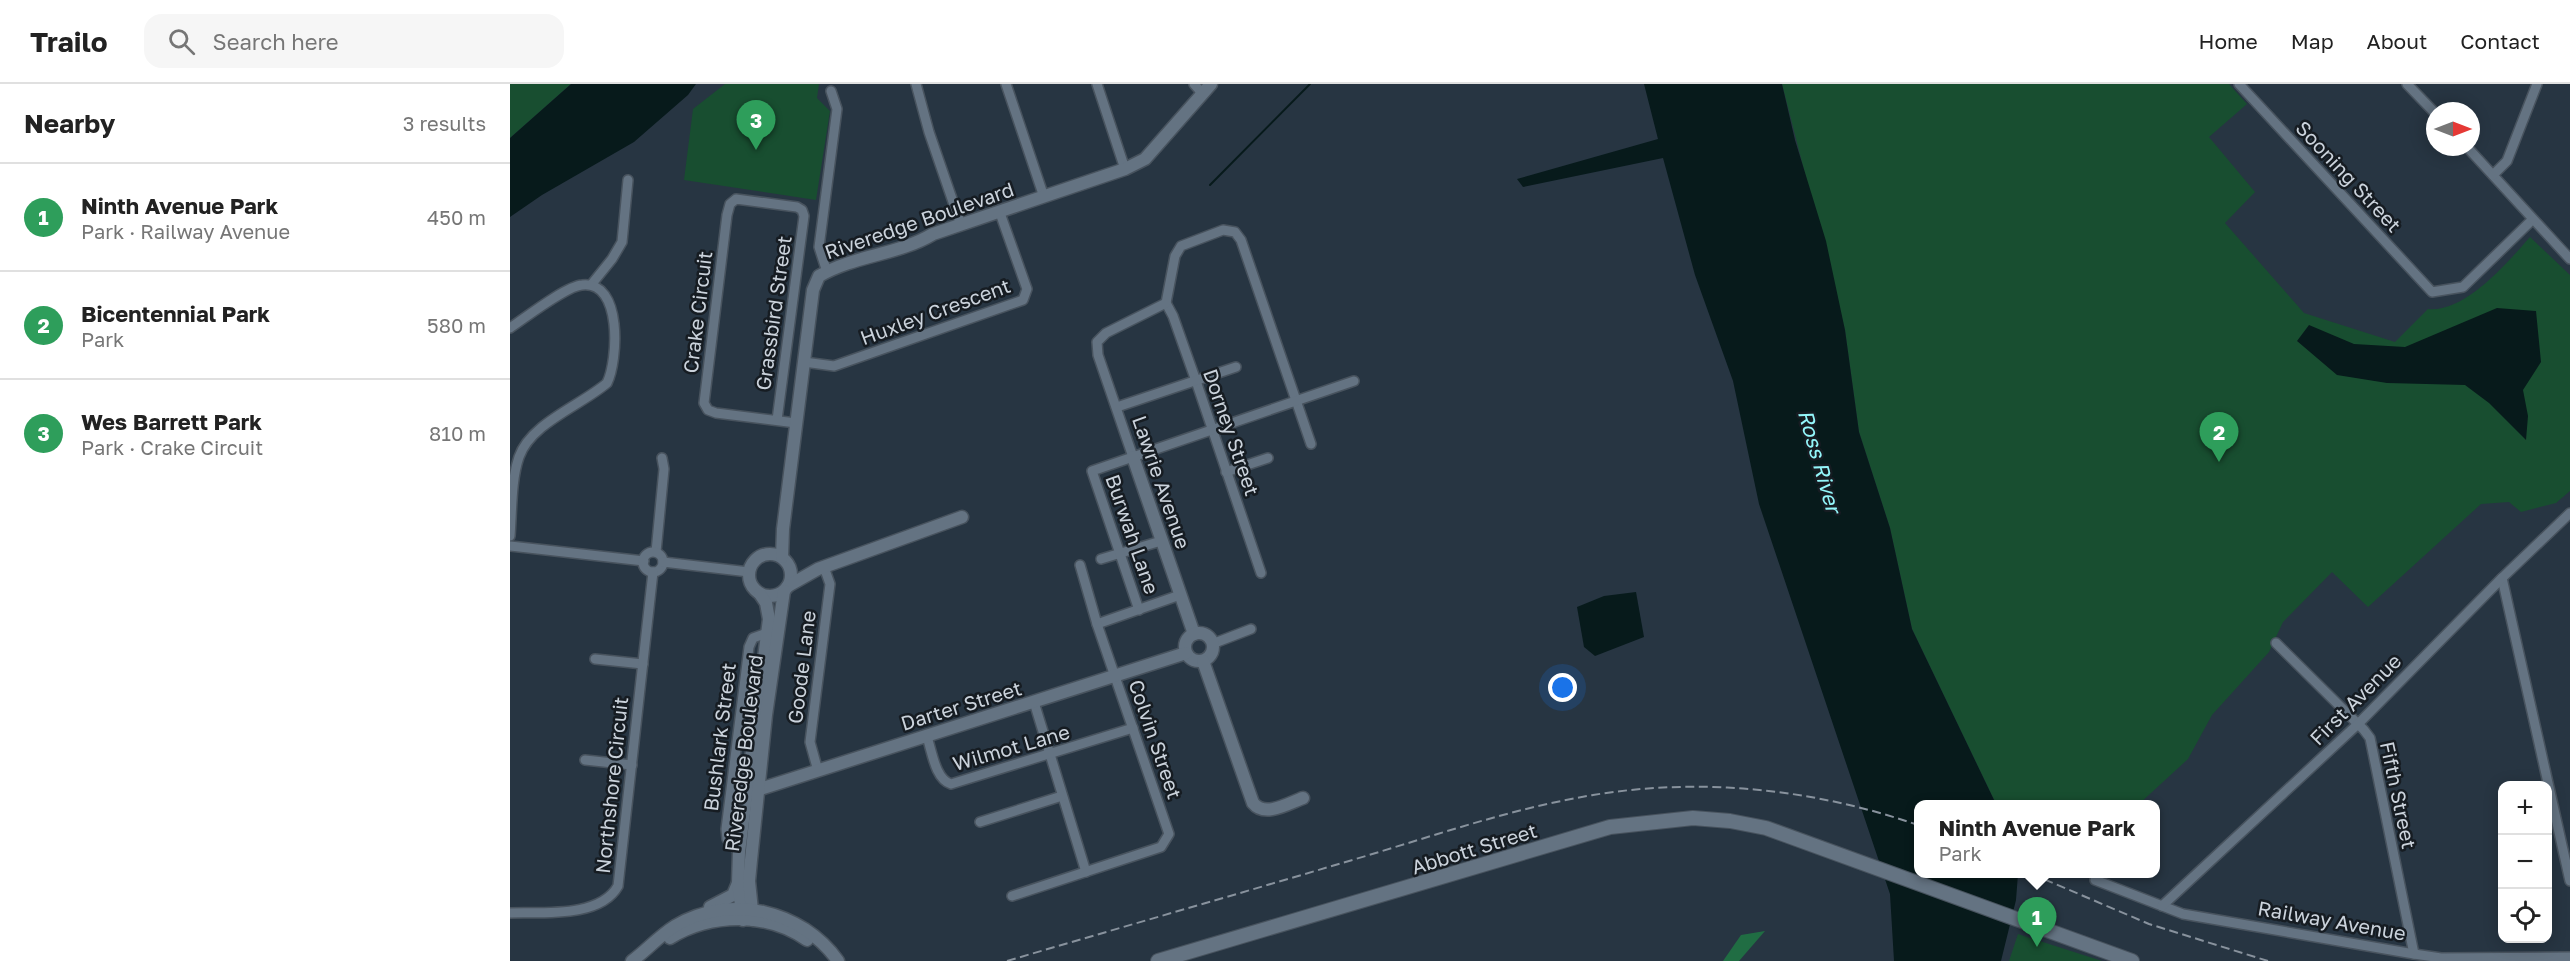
<!DOCTYPE html>
<meta charset="utf-8">
<style>
:root{--surface:#fff;--page:#f6f6f6;--text:#222;--muted:#767676;--line:#e0e0e0;--accent:#396e77}
body{margin:0;font-family:"Golos Text",sans-serif;background:var(--page);color:var(--text)}
.controls{position:absolute;right:18px;bottom:18px;display:grid;overflow:hidden;border-radius:12px;box-shadow:0 3px 15px #0003}
.controls button{width:54px;height:54px;display:grid;place-items:center;padding:0;border:0;border-bottom:2px solid var(--line);background:var(--surface);color:var(--text);font:30px sans-serif}
.compass{position:absolute;left:1916px;top:18px;width:54px;height:54px;border-radius:50%;background:var(--surface);box-shadow:0 3px 15px #0003;rotate:90deg}
.you{position:absolute;left:1053px;top:604px;width:21px;height:21px;margin:-15px;border:4px solid #fff;border-radius:50%;background:#1a73e8;box-shadow:0 0 0 9px #1a73e833}
.badge{display:grid;place-items:center;width:39px;height:39px;border-radius:50%;background:var(--accent);color:#fff;font-size:20px;font-weight:700}
.pin{position:absolute;translate:-50% -50px;filter:drop-shadow(0 2px 3px #0008)}
.pin::after{content:'';position:absolute;top:32px;width:21px;height:18px;background:inherit;clip-path:polygon(0 0,100% 0,50% 100%)}
.popup{position:absolute;left:1404px;top:716px;width:246px;height:78px;box-sizing:border-box;display:grid;place-content:center;border-radius:12px;background:var(--surface);filter:drop-shadow(0 2px 4px #0005);font-size:20px;white-space:nowrap;color:var(--muted)}
.popup b{font-size:22px;color:var(--text)}
.popup::after{content:'';position:absolute;left:50%;top:100%;margin-left:-12px;border:12px solid transparent;border-top-color:var(--surface)}
.list{margin:0;padding:0;list-style:none}
h2{display:flex;justify-content:space-between;align-items:center;height:78px;margin:0;padding:0 24px;font-size:26px}
h2 small{font-size:20px;font-weight:400;color:var(--muted)}
.list li{display:grid;grid-template-columns:39px 1fr auto;gap:18px;align-items:center;box-sizing:border-box;height:108px;padding:0 24px;border-top:2px solid var(--line)}
.list b{display:block;font-size:22px;white-space:nowrap}
.list p{margin:0;font-size:20px;white-space:nowrap;color:var(--muted)}
.list em{font-size:20px;font-style:normal;color:var(--muted)}
.icon{flex:none;width:33px;height:33px;fill:none;stroke:currentColor;stroke-width:2;stroke-linecap:round;stroke-linejoin:round}
.map{position:relative;flex:none;width:2060px;height:877px;overflow:hidden}
header{display:flex;align-items:center;gap:36px;box-sizing:border-box;height:84px;padding:0 30px;background:var(--surface);border-bottom:2px solid var(--line)}
header strong{font-size:28px}
nav{display:flex;gap:33px;margin-inline-start:auto;font-size:21px}
.search{width:420px;height:54px;background:var(--page);display:flex;align-items:center;gap:15px;box-sizing:border-box;padding:0 21px;border-radius:18px;color:var(--muted);font-size:22px}
main{display:flex}
aside{flex:1;background:var(--surface)}
.map>svg:first-child{display:block}
.green{fill:#184e30}
.forest{fill:#206d43}
.water{fill:#071a1b}
.lines{fill:none;stroke-linecap:round;stroke-linejoin:round}
.stream{stroke:#071a1b;stroke-width:2}
.minor-casing{stroke:#48535e;stroke-width:12}
.tertiary-casing{stroke:#48535e;stroke-width:15}
.secondary-casing{stroke:#48535e;stroke-width:16}
.minor{stroke:#647382;stroke-width:9}
.tertiary{stroke:#647382;stroke-width:12}
.secondary{stroke:#647382;stroke-width:14}
.rail{stroke:#88929d;stroke-width:2;stroke-dasharray:9 4.5;stroke-linecap:butt}
.labels{text-anchor:middle;dominant-baseline:central;stroke-width:5;stroke-linejoin:round;paint-order:stroke}
.street-label{font-size:20px;fill:#cbd3dc;stroke:#161c22}
.water-label{font-size:21px;font-style:italic;fill:#93f6fa;stroke:#161c22}
</style>
<header>
<strong>Trailo</strong>
<div class="search"><svg class="icon" aria-label="search" viewBox="0 0 24 24"><circle cx="10" cy="10" r="6"/><path d="M15 15l6 6"/></svg>Search here</div>
<nav><a>Home</a><a>Map</a><a>About</a><a>Contact</a></nav>
</header>
<main>
<aside>
<h2>Nearby<small>3 results</small></h2>
<ul class="list">
<li><span class="badge" style="background:#2e9e5b">1</span><div><b>Ninth Avenue Park</b><p>Park · Railway Avenue</p></div><em>450 m</em></li>
<li><span class="badge" style="background:#2e9e5b">2</span><div><b>Bicentennial Park</b><p>Park</p></div><em>580 m</em></li>
<li><span class="badge" style="background:#2e9e5b">3</span><div><b>Wes Barrett Park</b><p>Park · Crake Circuit</p></div><em>810 m</em></li>
</ul>
</aside>
<div class="map">
<svg width="2060" height="877" viewBox="0 0 2060 877">
<rect width="100%" height="100%" fill="#273542"/>
<!-- green -->
<g class="green">
<path d="M 0,0 L 61,0 L 0,54 Z"/>
<path d="M 215,0 L 309,0 L 307,14 L 320,27 L 306,116 L 174,96 L 183,25 Z"/>
<path d="M 1272,0 L 1719,0 L 1737,20 L 1699,53 L 1745,108 L 1715,139 L 1794,229 L 1885,258 L 1918,225 C 1955,229 1997,179 2020,153 L 2060,191 L 2060,407 L 2046,419 L 2011,428 L 1999,418 L 1971,420 L 1858,523 L 1822,488 L 1773,538 L 1759,568 L 1702,631 L 1678,675 L 1629,720 L 1486,720 L 1402,545 L 1380,444 L 1349,348 L 1335,246 Z"/>
<path d="M 1508,850 L 1592,877 L 1499,877 Z"/>
</g>
<!-- forest -->
<path class="forest" d="M 1255,847 L 1229,877 L 1213,877 L 1231,851 Z"/>
<!-- water -->
<g class="water">
<path d="M 61,0 L 186,0 L 178,11 L 124,58 L 32,111 L 0,133 L 0,54 Z"/>
<path d="M 1134,0 L 1272,0 L 1285,56 L 1316,157 L 1335,246 L 1349,348 L 1380,444 L 1402,545 L 1486,720 L 1408,720 L 1408,790 L 1508,790 L 1506,816 L 1491,877 L 1384,877 L 1380,810 L 1249,420 L 1223,297 L 1185,191 L 1153,74 L 1013,103 L 1007,95 L 1148,55 Z"/>
<path d="M 1987,224 L 2026,227 L 2031,278 L 2013,306 L 2018,332 L 2016,356 L 1979,319 L 1955,301 L 1877,299 L 1827,291 L 1787,257 L 1799,241 L 1844,260 L 1895,263 Z"/>
<path d="M 1126,508 L 1134,553 L 1085,572 L 1074,563 L 1067,523 L 1094,512 Z"/>
</g>
<g class="lines">
<!-- stream -->
<path class="stream" d="M 700,101 L 800,0"/>
<!-- minor casing -->
<g class="minor-casing">
<g id="minor">
<path d="M 406,0 L 419,48 L 451,141"/>
<path d="M 496,0 L 534,113"/>
<path d="M 587,0 L 615,85"/>
<path d="M 684,0 L 692,9"/>
<path d="M 1729,0 L 1922,208 L 1953,203 L 2022,136"/>
<path d="M 1897,0 L 1925,29"/>
<path d="M 1957,63 L 2060,175"/>
<path d="M 1983,91 L 1997,77 L 2027,0"/>
<path d="M 317,188 L 309,163 L 327,25 L 321,7"/>
<path d="M 81,201 L 102,175 L 112,158 L 118,96"/>
<path d="M 656,219 L 663,232 L 686,297 L 751,489"/>
<path d="M 0,244 C 15,234 56,202 72,201 C 113,196 108,277 97,299 C 70,322 21,339 9,373 C 1,396 2,427 0,452"/>
<path d="M 294,278 L 324,282 L 513,216 L 517,205 L 490,129"/>
<path d="M 607,323 L 726,283"/>
<path d="M 267,336 L 294,132 L 292,126 L 287,123 L 226,115 L 220,120 L 217,131 L 194,319 L 198,326 L 206,329 L 286,339"/>
<path d="M 623,373 L 588,271 L 587,258 L 596,249 L 656,219 L 665,172 L 671,162 L 713,146 L 725,148 L 731,156 L 801,360"/>
<path d="M 716,388 L 758,374"/>
<path d="M 0,462 L 134,477"/>
<path d="M 146,468 L 154,385 L 152,374"/>
<circle cx="143" cy="478" r="10"/>
<path d="M 591,475 L 651,457"/>
<path d="M 153,478 L 239,488"/>
<path d="M 1992,494 L 2060,797"/>
<path d="M 629,526 L 582,387 L 844,297"/>
<path d="M 587,540 L 670,511"/>
<path d="M 1766,559 L 1854,646 L 1860,654 L 1904,870"/>
<path d="M 702,560 L 741,545"/>
<path d="M 85,575 L 133,580"/>
<path d="M 524,618 L 576,788"/>
<path d="M 417,653 C 422,667 425,695 441,700 L 623,644"/>
<path d="M 75,676 L 122,681"/>
<path d="M 308,687 L 300,658 L 320,500 L 314,483"/>
<path d="M 470,738 L 552,712"/>
<path d="M 229,768 L 217,755 L 216,745 L 239,563 L 243,554 L 257,549"/>
<path d="M 1585,796 L 1673,830 L 1904,870 L 1931,874 L 2060,873"/>
<path d="M 502,812 L 651,763 L 659,750 L 587,540 L 570,481"/>
<path d="M 1652,822 L 1848,640 L 1992,494 L 2060,429"/>
<path d="M 0,829 C 33,828 90,834 108,802 L 143,488"/>
</g>
</g>
<!-- tertiary casing -->
<g class="tertiary-casing">
<g id="tertiary">
<path d="M 623,373 L 684,550"/>
<circle cx="260" cy="491" r="21"/>
<path d="M 272,473 L 273,445 L 303,206 L 309,192 C 345,171 388,171 423,150 L 615,85 L 635,75 L 701,0"/>
<path d="M 278,502 L 308,485 L 452,433"/>
<circle cx="689" cy="563" r="14"/>
<path d="M 693,577 L 743,719 C 755,734 779,719 793,714"/>
<path d="M 237,704 L 250,705 L 676,569"/>
<path d="M 200,823 L 223,811 L 228,799"/>
<path d="M 233,836 L 228,799 L 229,768 L 259,535 L 256,519 L 250,510"/>
<path d="M 243,836 L 239,797 L 241,776 L 256,631 L 274,507"/>
<path d="M 160,854 C 201,829 258,828 297,856"/>
<path d="M 122,877 C 137,866 149,852 165,842 C 220,809 292,826 328,877"/>
</g>
</g>
<!-- secondary casing -->
<g class="secondary-casing">
<path id="secondary" d="M 648,877 L 1100,743 L 1183,734 L 1220,737 L 1256,744 L 1622,877"/>
</g>
<!-- minor -->
<use href="#minor" class="minor"/>
<!-- tertiary -->
<use href="#tertiary" class="tertiary"/>
<!-- secondary -->
<use href="#secondary" class="secondary"/>
<!-- rail -->
<g class="rail">
<path d="M 1522,790 L 1639,840 L 1758,877"/>
<path d="M 497,877 C 609,844 721,812 832,779 C 915,755 998,725 1083,711 C 1192,693 1304,705 1408,741"/>
</g>
</g>
<g class="labels">
<!-- street labels -->
<g class="street-label">
<text transform="translate(1839 92) rotate(47)">Sooning Street</text>
<text transform="translate(409 136) rotate(-19)">Riveredge Boulevard</text>
<text transform="translate(425 227) rotate(-20)">Huxley Crescent</text>
<text transform="translate(187 228) rotate(-83)">Crake Circuit</text>
<text transform="translate(263 229) rotate(-82)">Grassbird Street</text>
<text transform="translate(722 348) rotate(71)">Dorney Street</text>
<text transform="translate(652 398) rotate(71)">Lawrie Avenue</text>
<text transform="translate(623 450) rotate(71)">Burwah Lane</text>
<text transform="translate(291 583) rotate(-83)">Goode Lane</text>
<text transform="translate(1845 615) rotate(-45)">First Avenue</text>
<text transform="translate(451 621) rotate(-17)">Darter Street</text>
<text transform="translate(209 653) rotate(-83)">Bushlark Street</text>
<text transform="translate(646 655) rotate(71)">Colvin Street</text>
<text transform="translate(501 663) rotate(-16)">Wilmot Lane</text>
<text transform="translate(233 669) rotate(-83)">Riveredge Boulevard</text>
<text transform="translate(101 701) rotate(-84)">Northshore Circuit</text>
<text transform="translate(1889 711) rotate(78)">Fifth Street</text>
<text transform="translate(964 764) rotate(-17)">Abbott Street</text>
<text transform="translate(1822 836) rotate(10)">Railway Avenue</text>
</g>
<!-- water labels -->
<g class="water-label">
<text transform="translate(1310 377) rotate(74)">Ross River</text>
</g>
</g>
</svg>
<div class="controls">
<button>+</button>
<button>−</button>
<button><svg class="icon" aria-label="locate" viewBox="0 0 24 24"><circle cx="12" cy="12" r="6"/><path d="M12 2v4M12 18v4M2 12h4M18 12h4"/></svg></button>
</div>
<svg class="compass" viewBox="-18 -18 36 36"><path d="M0-13l5 13h-10z" fill="#e53935"/><path d="M0 13l5-13h-10z" fill="#767676"/></svg>
<div class="you"></div>
<div class="pin badge" style="left:1527px;top:863px;background:#2e9e5b">1</div>
<div class="popup"><b>Ninth Avenue Park</b>Park</div>
<div class="pin badge" style="left:1709px;top:378px;background:#2e9e5b">2</div>
<div class="pin badge" style="left:246px;top:66px;background:#2e9e5b">3</div>
</div>
</main>
